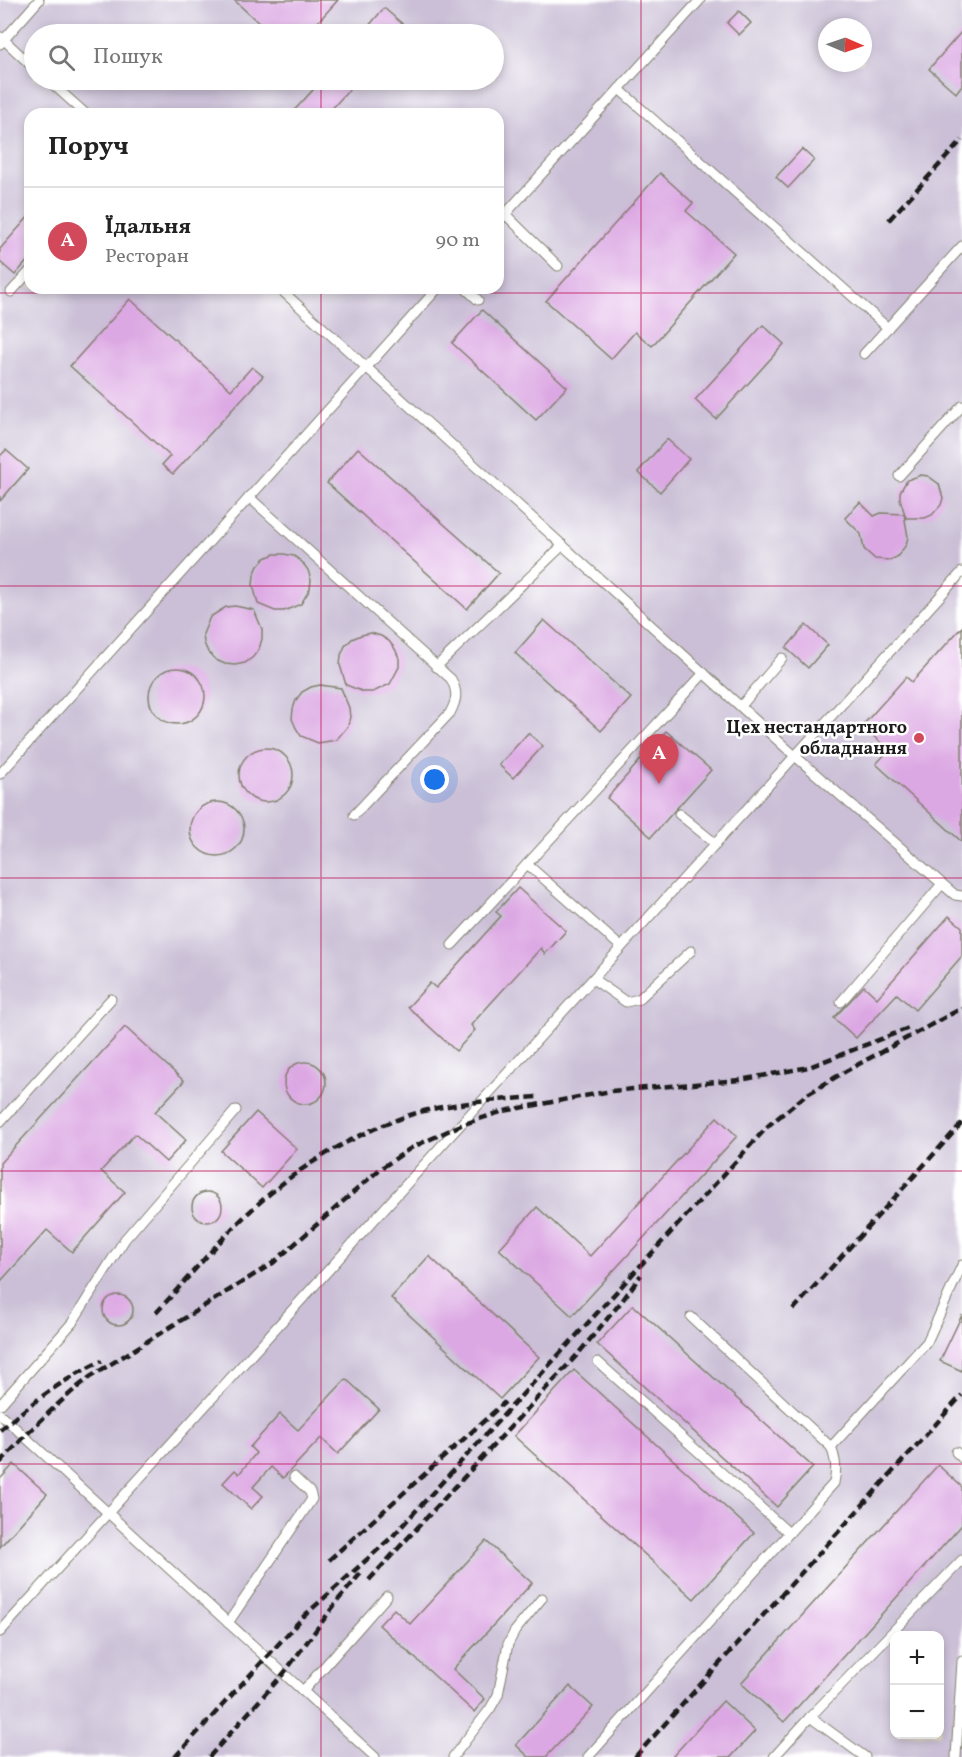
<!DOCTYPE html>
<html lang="uk">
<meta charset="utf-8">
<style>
:root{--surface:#fff;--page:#f2f2f2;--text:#222;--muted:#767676;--line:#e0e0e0;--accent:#d1495b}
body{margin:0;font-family:Vollkorn,serif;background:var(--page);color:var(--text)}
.controls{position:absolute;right:18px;bottom:18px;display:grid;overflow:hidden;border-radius:12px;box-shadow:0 3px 9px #0003}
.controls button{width:54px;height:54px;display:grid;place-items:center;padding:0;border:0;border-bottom:2px solid var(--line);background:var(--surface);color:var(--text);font:30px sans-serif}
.compass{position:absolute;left:818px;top:18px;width:54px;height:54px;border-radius:50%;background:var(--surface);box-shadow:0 3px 9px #0003;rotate:92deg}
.you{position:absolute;left:435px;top:780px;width:21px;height:21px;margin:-15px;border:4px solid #fff;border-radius:50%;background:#1a73e8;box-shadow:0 0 0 9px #1a73e833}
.badge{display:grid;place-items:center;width:39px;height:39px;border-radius:50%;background:var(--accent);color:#fff;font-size:20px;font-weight:700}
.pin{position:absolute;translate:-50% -50px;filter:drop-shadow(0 2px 3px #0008)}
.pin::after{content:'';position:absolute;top:32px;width:21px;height:18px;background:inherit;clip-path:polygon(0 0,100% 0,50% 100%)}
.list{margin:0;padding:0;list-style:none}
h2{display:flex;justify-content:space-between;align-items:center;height:78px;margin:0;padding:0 24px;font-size:26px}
h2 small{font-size:20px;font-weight:400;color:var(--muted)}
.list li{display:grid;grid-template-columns:39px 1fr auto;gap:18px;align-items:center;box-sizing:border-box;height:108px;padding:0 24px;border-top:2px solid var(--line)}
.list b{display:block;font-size:22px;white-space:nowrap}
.list p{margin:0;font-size:20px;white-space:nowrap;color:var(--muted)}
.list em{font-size:20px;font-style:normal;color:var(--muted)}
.icon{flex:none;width:33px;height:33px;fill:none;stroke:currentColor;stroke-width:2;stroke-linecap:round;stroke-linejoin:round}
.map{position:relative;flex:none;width:962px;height:1757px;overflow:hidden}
.search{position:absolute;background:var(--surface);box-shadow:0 3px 9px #0003;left:24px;top:24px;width:480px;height:66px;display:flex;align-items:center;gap:15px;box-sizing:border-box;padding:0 21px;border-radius:33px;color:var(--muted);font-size:22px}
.panel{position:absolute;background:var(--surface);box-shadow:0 3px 9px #0003;left:24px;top:108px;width:480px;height:186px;border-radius:18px}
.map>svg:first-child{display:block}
.industrial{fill:#cabfd6;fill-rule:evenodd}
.building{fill:#dca8e3}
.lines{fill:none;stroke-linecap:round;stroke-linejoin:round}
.service-casing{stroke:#828070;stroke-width:11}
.service{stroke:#fff;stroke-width:9}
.rail{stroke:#1c1c1c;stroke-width:4.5;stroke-dasharray:9 4.5;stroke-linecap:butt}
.grid{fill:none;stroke:#c2185b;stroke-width:1.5;stroke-opacity:0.55}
.poi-dot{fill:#d1495b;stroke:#fff;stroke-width:2}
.labels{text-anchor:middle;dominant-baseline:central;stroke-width:5;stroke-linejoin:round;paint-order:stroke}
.poi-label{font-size:18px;font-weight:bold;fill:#1c1c1c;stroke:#fff;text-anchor:end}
</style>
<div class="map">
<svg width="962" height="1757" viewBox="0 0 962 1757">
<rect width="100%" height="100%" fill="#fff"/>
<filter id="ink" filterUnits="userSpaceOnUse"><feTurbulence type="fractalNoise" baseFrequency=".0167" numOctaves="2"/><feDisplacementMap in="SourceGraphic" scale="12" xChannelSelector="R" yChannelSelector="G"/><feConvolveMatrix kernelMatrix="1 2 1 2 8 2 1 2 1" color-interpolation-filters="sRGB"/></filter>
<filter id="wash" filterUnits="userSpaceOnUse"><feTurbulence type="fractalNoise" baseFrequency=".008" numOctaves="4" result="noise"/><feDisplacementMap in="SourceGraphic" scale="24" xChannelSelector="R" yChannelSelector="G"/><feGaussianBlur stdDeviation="1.35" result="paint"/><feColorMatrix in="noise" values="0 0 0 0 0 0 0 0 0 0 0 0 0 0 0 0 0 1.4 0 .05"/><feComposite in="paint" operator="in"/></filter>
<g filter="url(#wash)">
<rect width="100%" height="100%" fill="#e9e3c3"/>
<!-- industrial -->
<path class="industrial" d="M 0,0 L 962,0 L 962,1757 L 0,1757 ZM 827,27 L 863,27 L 863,63 L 827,63 ZM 34,34 L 494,34 L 494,80 L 34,80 ZM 30,114 L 498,114 L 498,288 L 30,288 ZM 894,1636 L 940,1636 L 940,1734 L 894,1734 Z"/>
<g id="blocks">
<!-- building -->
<g class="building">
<path d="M 234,0 L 338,0 L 307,34 L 271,34 Z"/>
<path d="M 384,8 L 414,34 L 362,34 Z"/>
<path d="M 739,11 L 751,23 L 739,35 L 727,23 Z"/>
<path d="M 962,31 L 962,85 L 956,93 L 929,69 Z"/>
<path d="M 322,80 L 358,80 L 327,114 L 291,114 Z"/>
<path d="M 802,149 L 814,160 L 788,188 L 776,177 Z"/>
<path d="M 660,173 L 693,203 L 686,211 L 734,253 L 652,346 L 635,332 L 611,359 L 546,301 Z"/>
<path d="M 30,215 L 30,258 L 15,275 L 0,262 L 0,249 Z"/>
<path d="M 130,299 L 231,390 L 252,367 L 263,376 L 173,474 L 162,465 L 170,456 L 70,366 Z"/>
<path d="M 482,310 L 567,387 L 536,420 L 452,343 Z"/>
<path d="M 763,325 L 784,344 L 716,419 L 695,400 Z"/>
<path d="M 667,439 L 689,459 L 660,492 L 638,472 Z"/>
<path d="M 358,448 L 499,573 L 467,609 L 327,483 Z"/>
<path d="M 6,450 L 28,469 L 0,501 L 0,456 Z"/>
<path d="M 921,475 L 928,476 L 939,484 L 943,498 L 941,505 L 932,515 L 925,518 L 906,518 L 900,499 L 900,492 L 907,480 Z"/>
<path d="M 860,502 L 874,516 L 881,513 L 904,514 L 908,537 L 906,545 L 897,557 L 890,560 L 875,559 L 864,549 L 861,534 L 845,518 Z"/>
<path d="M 274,554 L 284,554 L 294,556 L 302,562 L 308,570 L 311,580 L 310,589 L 301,604 L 284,611 L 275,611 L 258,604 L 253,585 L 254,575 L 258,566 L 265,558 Z"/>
<path d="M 235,606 L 254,610 L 262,629 L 262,639 L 259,649 L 253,657 L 245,663 L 235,665 L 225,664 L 216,660 L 208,652 L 204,643 L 203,634 L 210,617 L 226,607 Z"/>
<path d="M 544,620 L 631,698 L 601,731 L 515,653 Z"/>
<path d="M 806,625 L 828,645 L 808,668 L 786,648 Z"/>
<path d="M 962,627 L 962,842 L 876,764 L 889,750 L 862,726 L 906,677 L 912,682 Z"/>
<path d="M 371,633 L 381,636 L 389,641 L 395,649 L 399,658 L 399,667 L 390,684 L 373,692 L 364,692 L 346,685 L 340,665 L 341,655 L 345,646 L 352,639 L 361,635 Z"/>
<circle cx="177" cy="696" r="28"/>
<path d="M 320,685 L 341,688 L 349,708 L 350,717 L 348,726 L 336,740 L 318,743 L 301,736 L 296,728 L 292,719 L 293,709 L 296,700 L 302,692 L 311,687 Z"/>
<path d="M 666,731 L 711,770 L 651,837 L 607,798 Z"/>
<path d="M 528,733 L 543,746 L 513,778 L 499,765 Z"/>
<circle cx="266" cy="775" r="27"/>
<circle cx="217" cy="829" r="27"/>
<path d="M 518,888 L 566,931 L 545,954 L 541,948 L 471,1025 L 475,1030 L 456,1051 L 408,1007 L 430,983 L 436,988 L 501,916 L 496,912 Z"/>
<path d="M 949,916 L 962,927 L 962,956 L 915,1010 L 897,994 L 856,1038 L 834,1018 L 864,986 L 877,998 Z"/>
<path d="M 125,1027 L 184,1081 L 155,1112 L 186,1140 L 166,1162 L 135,1134 L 101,1171 L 125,1192 L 72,1252 L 47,1230 L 0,1282 L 0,1163 Z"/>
<circle cx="305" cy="1083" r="21"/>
<path d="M 256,1112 L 297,1149 L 262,1188 L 221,1151 Z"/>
<path d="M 717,1117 L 737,1136 L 572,1316 L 499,1249 L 537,1207 L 590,1256 Z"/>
<circle cx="207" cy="1207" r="15"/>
<path d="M 429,1256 L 539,1357 L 500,1399 L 391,1298 Z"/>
<circle cx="118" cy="1310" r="15"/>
<path d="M 633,1305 L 813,1467 L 777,1507 L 597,1344 Z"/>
<path d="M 962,1315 L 962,1371 L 940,1361 Z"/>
<path d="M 574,1370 L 754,1533 L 694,1599 L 514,1436 Z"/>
<path d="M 346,1379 L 379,1409 L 338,1454 L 321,1438 L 283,1478 L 271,1467 L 253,1487 L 263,1496 L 251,1509 L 223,1483 L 235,1470 L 239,1474 L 256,1453 L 250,1447 L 280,1414 L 298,1430 Z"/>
<path d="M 14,1464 L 47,1494 L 0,1547 L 0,1479 Z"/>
<path d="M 938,1465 L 962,1487 L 962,1525 L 784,1722 L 741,1683 Z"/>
<path d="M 486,1541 L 532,1583 L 453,1669 L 485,1699 L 474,1712 L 379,1625 L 394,1609 L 410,1624 Z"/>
<path d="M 570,1686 L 593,1707 L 546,1757 L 529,1757 L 516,1745 Z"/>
<path d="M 723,1701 L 755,1731 L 731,1757 L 672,1757 Z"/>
</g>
</g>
</g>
<g filter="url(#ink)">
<use href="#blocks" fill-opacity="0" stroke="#828070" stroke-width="1.5"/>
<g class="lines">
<!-- service casing -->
<g class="service-casing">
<g id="service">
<path d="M 1,37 L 34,68"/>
<path d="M 0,44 L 39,0"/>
<path d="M 48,80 L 86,114"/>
<path d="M 619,89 L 888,328"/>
<path d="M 505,214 L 558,266"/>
<path d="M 498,222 L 700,0"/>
<path d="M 279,288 L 795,756 L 955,895 L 962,896"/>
<path d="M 465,288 L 478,300"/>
<path d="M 11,292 L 30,271"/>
<path d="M 864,354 L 962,246"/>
<path d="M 899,476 L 962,406"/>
<path d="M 249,497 L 451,679 C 458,692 457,700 450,713 L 354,815"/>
<path d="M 436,667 L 563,545"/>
<path d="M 741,706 L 782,658"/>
<path d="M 0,774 L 438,288"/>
<path d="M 679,814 L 716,844"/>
<path d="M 527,864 L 621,947"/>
<path d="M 452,945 L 704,673"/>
<path d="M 593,979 L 626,1002 L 639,999 L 691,951"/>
<path d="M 841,1002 L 942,884"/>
<path d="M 0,1122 L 111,999"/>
<path d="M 598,1362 L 789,1533"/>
<path d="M 0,1405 L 72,1323 L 125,1239 L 236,1110"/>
<path d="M 0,1414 L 375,1757"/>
<path d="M 831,1447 L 927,1342 L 962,1265"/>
<path d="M 956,1452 L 962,1458"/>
<path d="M 228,1623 L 312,1499 L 310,1492 L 294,1477"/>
<path d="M 0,1632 L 962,572"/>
<path d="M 303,1691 L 387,1596"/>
<path d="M 810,1717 L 865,1757"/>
<path d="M 453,1757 L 490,1709 L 498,1695 L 508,1644 L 515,1631 L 542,1598"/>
<path d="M 588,1757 L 834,1483 C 837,1469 836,1460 831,1447 L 691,1317"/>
<path d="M 774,1757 L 810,1717 L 962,1560"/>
<path d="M 956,1757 L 962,1661"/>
</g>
</g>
<!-- service -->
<use href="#service" class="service"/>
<!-- rail -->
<g class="rail">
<path d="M 889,220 L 962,140"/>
<path d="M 793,1310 L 962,1123"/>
<path d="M 156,1313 C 193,1273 229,1227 272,1192 C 312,1158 369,1127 420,1112 C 458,1102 498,1100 537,1097"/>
<path d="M 0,1430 C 33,1402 63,1379 102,1361"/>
<path d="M 0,1463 C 28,1432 57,1403 90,1377 L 273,1263 L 380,1169 L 411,1148 L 461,1125 L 504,1111 L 611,1091 L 740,1080 L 809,1067 L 909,1028"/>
<path d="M 329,1560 L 505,1402"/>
<path d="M 369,1580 L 577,1355 L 622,1301 L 641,1275"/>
<path d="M 175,1757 L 305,1615 L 392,1537 L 769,1125 L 806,1095 L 846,1071 L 962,1008"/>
<path d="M 209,1757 L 284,1673 L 339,1599 L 361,1573"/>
<path d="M 635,1757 L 962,1395"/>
</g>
</g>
</g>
<!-- grid -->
<path class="grid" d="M 321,0 L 321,34M 641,0 L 641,1757M 321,80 L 321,114M 321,288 L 321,1757M 0,293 L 962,293M 0,586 L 962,586M 0,878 L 962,878M 0,1171 L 962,1171M 0,1464 L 962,1464"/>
<!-- markers -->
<circle class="poi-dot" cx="919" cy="738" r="6"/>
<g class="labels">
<!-- poi labels -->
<g class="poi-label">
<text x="907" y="728">Цех нестандартного<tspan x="907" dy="21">обладнання</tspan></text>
</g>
</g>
</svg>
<div class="controls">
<button>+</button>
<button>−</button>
</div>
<svg class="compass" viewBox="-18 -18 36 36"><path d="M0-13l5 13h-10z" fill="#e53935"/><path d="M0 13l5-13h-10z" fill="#767676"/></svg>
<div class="you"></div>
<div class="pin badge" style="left:659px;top:784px">A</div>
<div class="search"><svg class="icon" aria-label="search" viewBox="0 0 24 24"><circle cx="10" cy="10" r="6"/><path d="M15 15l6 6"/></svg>Пошук</div>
<section class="panel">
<h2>Поруч<small></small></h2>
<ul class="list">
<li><span class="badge">A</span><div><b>Їдальня</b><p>Ресторан</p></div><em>90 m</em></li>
</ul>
</section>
</div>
